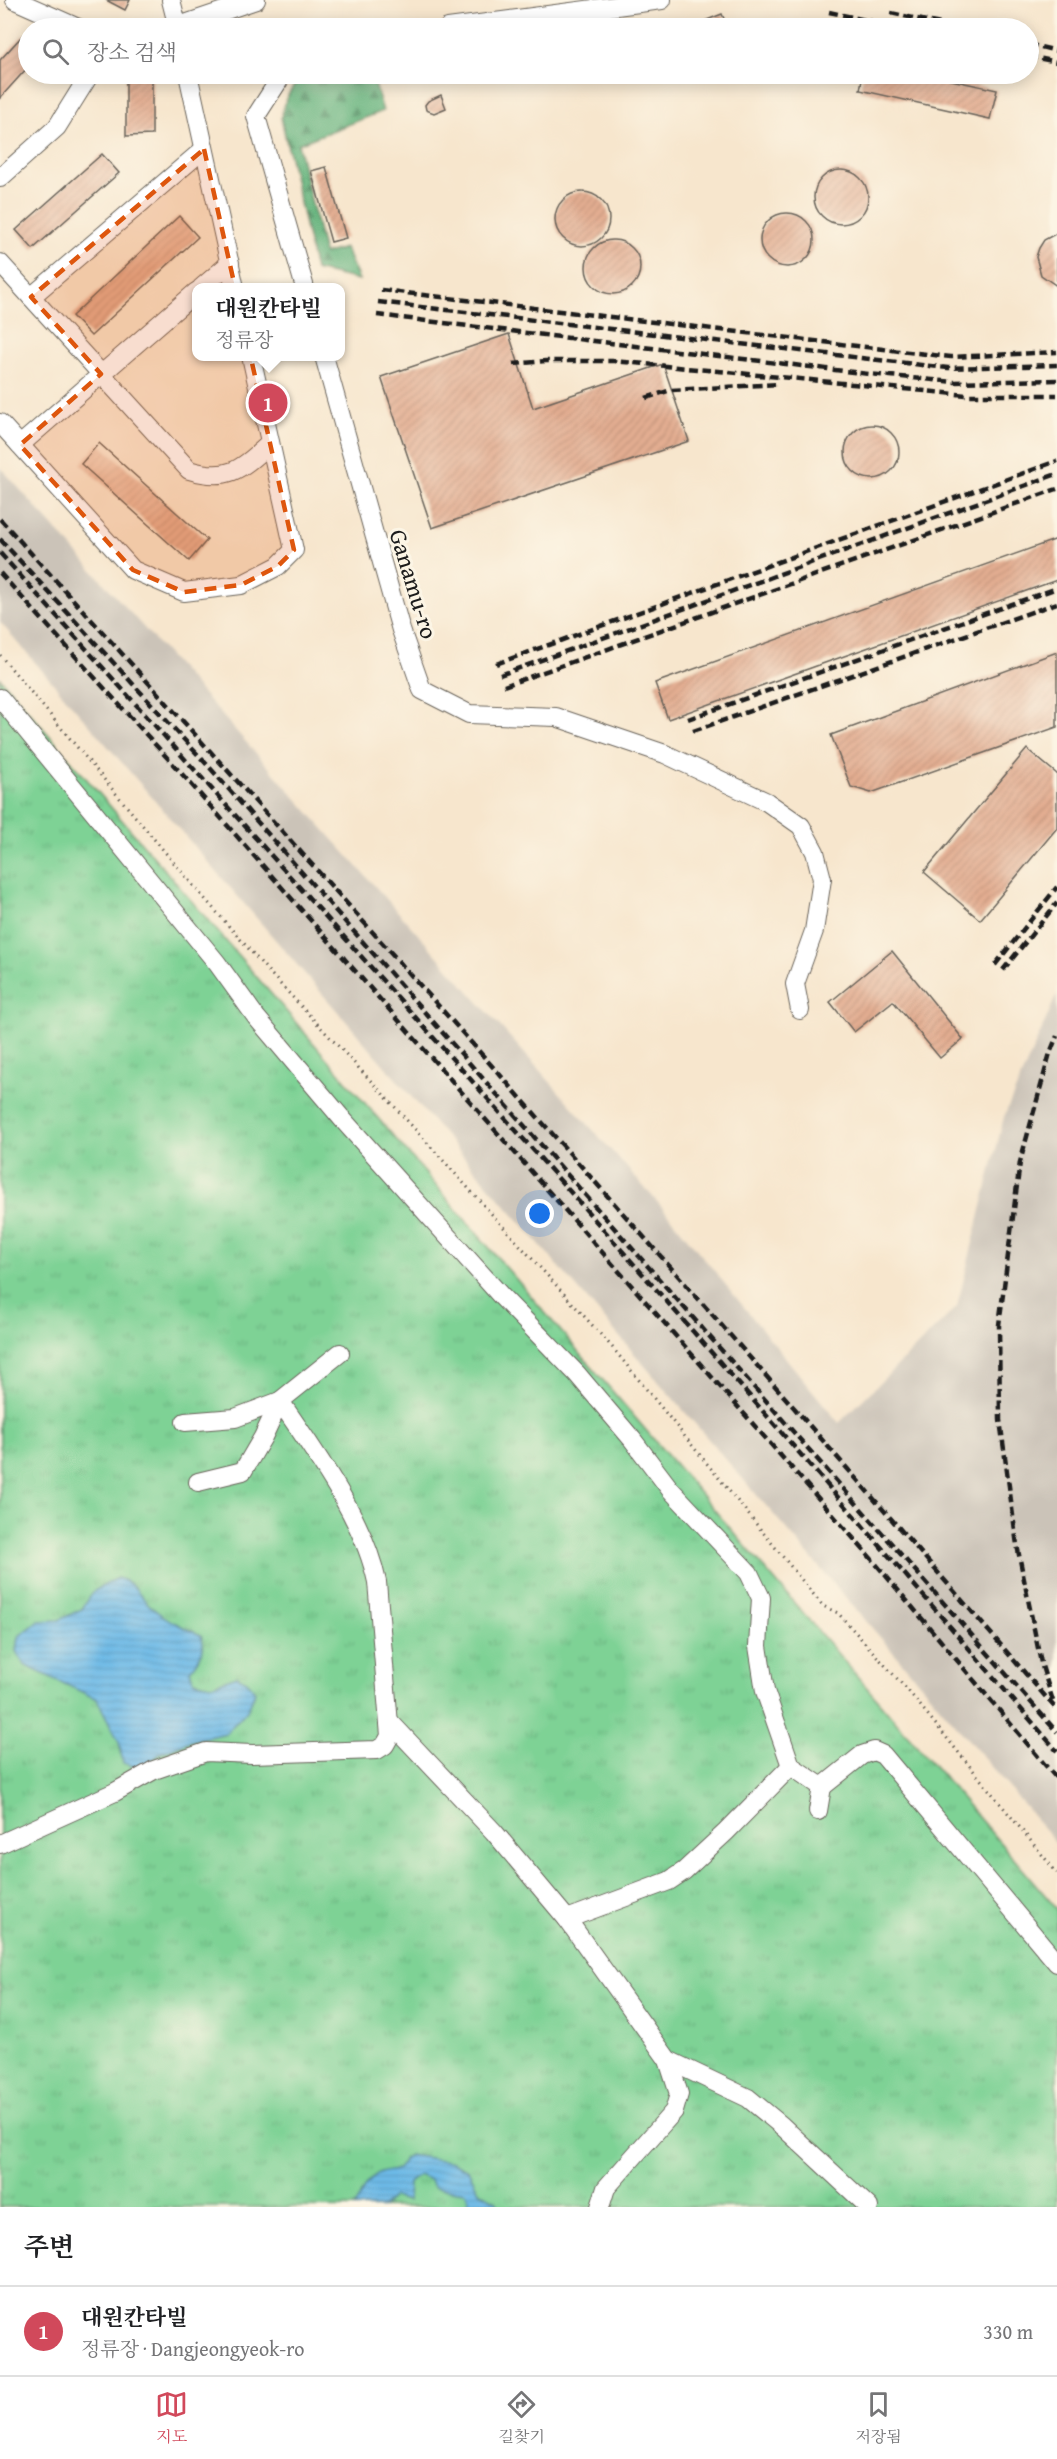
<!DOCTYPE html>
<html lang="ko">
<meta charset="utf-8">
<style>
:root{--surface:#fff;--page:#f6f6f6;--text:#202124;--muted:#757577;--line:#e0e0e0;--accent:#d1495b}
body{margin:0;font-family:"Gentium Book Plus","Noto Serif KR",serif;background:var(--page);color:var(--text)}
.you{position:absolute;left:540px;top:1214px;width:21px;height:21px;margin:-15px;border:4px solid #fff;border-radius:50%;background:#1a73e8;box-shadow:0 0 0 9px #1a73e833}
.badge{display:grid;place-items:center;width:39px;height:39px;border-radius:50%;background:var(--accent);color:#fff;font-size:20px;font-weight:700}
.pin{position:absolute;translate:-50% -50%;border:3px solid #fff;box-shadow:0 2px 6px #0006}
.popup{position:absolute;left:192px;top:283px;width:153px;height:78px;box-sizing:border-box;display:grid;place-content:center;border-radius:12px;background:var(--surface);filter:drop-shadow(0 2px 4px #0005);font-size:20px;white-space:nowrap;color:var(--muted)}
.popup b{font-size:22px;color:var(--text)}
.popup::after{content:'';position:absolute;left:50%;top:100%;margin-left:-12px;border:12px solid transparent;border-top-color:var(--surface)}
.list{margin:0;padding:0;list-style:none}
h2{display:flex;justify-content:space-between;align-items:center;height:78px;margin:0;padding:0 24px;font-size:26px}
h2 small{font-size:20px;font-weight:400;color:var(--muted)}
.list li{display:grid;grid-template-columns:39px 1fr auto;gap:18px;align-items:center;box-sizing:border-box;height:90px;padding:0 24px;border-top:2px solid var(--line)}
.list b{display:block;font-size:22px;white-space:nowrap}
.list p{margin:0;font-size:20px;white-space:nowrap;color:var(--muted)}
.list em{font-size:20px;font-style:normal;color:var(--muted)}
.icon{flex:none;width:33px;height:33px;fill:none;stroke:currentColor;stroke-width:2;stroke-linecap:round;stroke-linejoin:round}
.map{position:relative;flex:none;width:1057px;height:2207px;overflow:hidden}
.search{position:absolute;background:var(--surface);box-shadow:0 3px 15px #0003;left:18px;right:18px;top:18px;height:66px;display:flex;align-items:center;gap:15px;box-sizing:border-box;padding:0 21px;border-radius:33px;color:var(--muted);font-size:22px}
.sheet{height:168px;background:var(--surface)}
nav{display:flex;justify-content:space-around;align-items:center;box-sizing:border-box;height:84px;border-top:2px solid var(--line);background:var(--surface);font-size:16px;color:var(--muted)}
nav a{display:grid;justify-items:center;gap:3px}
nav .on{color:var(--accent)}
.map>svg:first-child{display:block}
.railway{fill:#cbc3b8}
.grass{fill:url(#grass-tufts);stroke:#4d7758;stroke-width:1.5}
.forest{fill:url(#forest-firs);stroke:#41684d;stroke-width:1.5}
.water{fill:url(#water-rules);stroke:#446b82;stroke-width:1.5}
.building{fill:url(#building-hatch)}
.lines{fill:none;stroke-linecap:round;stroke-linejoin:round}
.minor-casing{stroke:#69635a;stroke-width:20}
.path{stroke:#69635a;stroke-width:3;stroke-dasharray:1.5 4.5;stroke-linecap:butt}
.minor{stroke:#fff;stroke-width:18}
.rail{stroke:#1c1c1c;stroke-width:4.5;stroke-dasharray:9 4.5;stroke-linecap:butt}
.marked{fill:#de560d;fill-opacity:0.2;stroke:#de560d;stroke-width:4.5;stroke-dasharray:12 8;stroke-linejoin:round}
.labels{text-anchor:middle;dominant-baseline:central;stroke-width:6;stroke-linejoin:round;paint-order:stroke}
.street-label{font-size:24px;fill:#1c1c1c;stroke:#fcf5e5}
</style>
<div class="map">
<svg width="1057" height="2207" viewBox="0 0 1057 2207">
<defs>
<pattern id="grass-tufts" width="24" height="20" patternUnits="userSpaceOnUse" patternTransform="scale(1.5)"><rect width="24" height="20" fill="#7ed295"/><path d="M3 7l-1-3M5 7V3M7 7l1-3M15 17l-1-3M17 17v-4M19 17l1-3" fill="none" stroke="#6cb480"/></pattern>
<pattern id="forest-firs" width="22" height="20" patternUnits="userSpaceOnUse" patternTransform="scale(1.5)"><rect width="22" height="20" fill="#66b47e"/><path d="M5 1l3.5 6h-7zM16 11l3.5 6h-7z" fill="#539266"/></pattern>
<pattern id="water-rules" width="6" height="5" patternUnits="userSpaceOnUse" patternTransform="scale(1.5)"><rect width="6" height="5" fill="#6dbae7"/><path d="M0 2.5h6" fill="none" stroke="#5e9fc6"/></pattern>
<pattern id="building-hatch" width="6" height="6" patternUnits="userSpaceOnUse" patternTransform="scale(1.5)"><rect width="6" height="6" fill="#e3ad91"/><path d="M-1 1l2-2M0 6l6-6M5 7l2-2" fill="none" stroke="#c2947c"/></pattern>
</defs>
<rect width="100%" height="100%" fill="#fcf5e5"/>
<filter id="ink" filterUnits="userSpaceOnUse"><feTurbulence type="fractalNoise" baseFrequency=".0167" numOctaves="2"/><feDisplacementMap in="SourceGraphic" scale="12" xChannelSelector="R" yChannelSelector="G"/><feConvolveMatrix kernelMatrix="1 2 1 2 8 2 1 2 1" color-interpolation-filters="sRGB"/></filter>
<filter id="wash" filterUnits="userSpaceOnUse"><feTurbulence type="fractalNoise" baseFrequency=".008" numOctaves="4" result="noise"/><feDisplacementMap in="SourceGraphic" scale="24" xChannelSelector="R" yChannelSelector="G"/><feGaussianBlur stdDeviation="1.35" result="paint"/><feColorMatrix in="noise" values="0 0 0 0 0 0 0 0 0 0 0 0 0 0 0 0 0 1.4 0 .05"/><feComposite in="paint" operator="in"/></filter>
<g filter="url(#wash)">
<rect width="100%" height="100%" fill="#f7e6cd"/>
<!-- railway -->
<path class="railway" d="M 0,467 L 661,1206 L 839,1423 L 957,1307 L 1004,1117 L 1057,994 L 1057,1844 L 931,1696 L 0,622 Z"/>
<!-- grass -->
<path class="grass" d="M 0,678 L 1057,1909 L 1057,2207 L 0,2207 Z"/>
<!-- forest -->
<path class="forest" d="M 306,74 L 372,74 L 383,111 L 298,144 L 324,254 L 345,248 L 359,280 L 315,270 L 281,117 C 285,99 291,85 306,74 Z"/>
<!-- water -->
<g class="water">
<path d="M 117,1578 C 139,1584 139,1598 155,1610 C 169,1621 185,1628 201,1635 C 207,1651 199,1658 190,1671 L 194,1681 L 211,1685 L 237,1676 L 247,1681 L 255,1692 L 248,1709 L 226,1733 L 187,1742 L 161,1753 L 141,1769 L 123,1763 L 119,1742 L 97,1699 L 24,1665 L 16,1651 L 18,1637 L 39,1621 L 59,1620 L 82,1609 L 94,1591 Z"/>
<path d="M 410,2155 L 453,2162 L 468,2170 L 479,2191 L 496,2201 L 499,2207 L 465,2207 L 469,2199 L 466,2192 L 437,2188 L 434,2187 L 431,2180 L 419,2175 L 409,2183 L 408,2201 L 393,2197 L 383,2207 L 354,2207 C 362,2196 363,2183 376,2175 C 390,2167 396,2177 404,2158 Z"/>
</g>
<g id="blocks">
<!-- building -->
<g class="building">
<path d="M 106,0 L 130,0 L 125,10 Z"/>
<path d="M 722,14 L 728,28 L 687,28 Z"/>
<path d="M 23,35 L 28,41 L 28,67 L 0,98 L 0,60 Z"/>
<path d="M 126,74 L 152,74 L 152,135 L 126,136 Z"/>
<path d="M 863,74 L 924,74 L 997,90 L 990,119 L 860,90 Z"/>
<path d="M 441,95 L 446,108 L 434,113 L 426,110 L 425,105 L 428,101 Z"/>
<path d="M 102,154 L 119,173 L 33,249 L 16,230 Z"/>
<path d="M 326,167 L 346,238 L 331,242 L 311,171 Z"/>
<circle cx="841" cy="197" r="27"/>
<circle cx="582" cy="219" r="27"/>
<circle cx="787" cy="240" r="27"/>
<path d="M 179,216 L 198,237 L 91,336 L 72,316 Z"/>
<path d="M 1057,233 L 1057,286 L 1041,275 L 1036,257 L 1039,248 L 1044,240 Z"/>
<circle cx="613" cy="267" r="27"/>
<path d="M 509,334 L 533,408 L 663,364 L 689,441 L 432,528 L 381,377 Z"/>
<circle cx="872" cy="452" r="27"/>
<path d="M 99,443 L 207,540 L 189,561 L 81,464 Z"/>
<path d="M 1057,539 L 1057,580 L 668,719 L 655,683 Z"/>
<path d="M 1057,652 L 1057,727 L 871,793 L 851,787 L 831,735 Z"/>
<path d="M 1027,749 L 1057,774 L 1057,828 L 980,920 L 924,872 Z"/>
<path d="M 892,951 L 963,1039 L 940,1058 L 893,1001 L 854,1032 L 830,1002 Z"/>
</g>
</g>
</g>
<g filter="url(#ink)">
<use href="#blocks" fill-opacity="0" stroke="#69635a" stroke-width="1.5"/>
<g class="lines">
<!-- minor casing -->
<g class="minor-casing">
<g id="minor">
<path d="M 15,0 L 78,28"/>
<path d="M 171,0 L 178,28"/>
<path d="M 173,28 L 256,0"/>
<path d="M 448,28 L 662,0"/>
<path d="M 188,74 L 235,288"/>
<path d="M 283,74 L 256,116 L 305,288"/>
<path d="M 0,178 L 57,127 L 90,74"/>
<path d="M 0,263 L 189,470 C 229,482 241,469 270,443"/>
<path d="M 201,288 L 230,263"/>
<path d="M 31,297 L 204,149"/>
<path d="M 324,356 L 401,630 L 422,690 L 469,714 L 556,717 L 665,754 L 767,802 L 801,826 L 815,852 L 822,879 L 814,931 L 795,984 L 800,1010"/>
<path d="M 0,423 L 133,570 L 184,592 L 241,585 L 278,566 L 294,550 L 251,356"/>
<path d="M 20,445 L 196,292"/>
<path d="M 0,698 L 217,963 L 256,1017 L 344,1121 L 502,1297 L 577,1374 L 632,1439 L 670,1489 L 749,1573 L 761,1598 L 758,1646 L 765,1691 L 791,1766 L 822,1787 L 862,1755 L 874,1751 L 883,1755 L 1057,1963"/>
<path d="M 198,1482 L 243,1471 L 263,1437 L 280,1401 L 340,1353"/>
<path d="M 390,1722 L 494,1832 L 567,1919 L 669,1881 L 684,1871 L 726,1832 L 791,1766"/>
<path d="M 818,1811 L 822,1787"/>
<path d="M 0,1844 L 115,1792 L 154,1770 L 206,1752 L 252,1754 L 377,1750 L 385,1745 L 390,1736 L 377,1582 C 364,1519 316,1454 280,1401 L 235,1418 L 185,1422"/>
<path d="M 567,1919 L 668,2060 L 748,2098 L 782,2126 L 869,2207"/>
<path d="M 600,2207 L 606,2188 L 674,2111 L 679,2094 L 668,2060"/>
</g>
</g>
<!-- path -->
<path class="path" d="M 0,655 L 185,876 L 269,972 L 384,1095 L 612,1347 L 823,1606 L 838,1613 L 910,1693 L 1057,1873"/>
<!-- minor -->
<use href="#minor" class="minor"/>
<!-- rail -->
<g class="rail">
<path d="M 829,12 L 903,28"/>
<path d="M 891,13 L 958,28"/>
<path d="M 1028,44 L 1057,51"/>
<path d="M 1028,56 L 1057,62"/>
<path d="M 381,290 L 951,357 L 1057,352"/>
<path d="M 378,302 L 948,368 L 1057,365"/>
<path d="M 377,315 L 869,374 L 955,382 L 1057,380"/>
<path d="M 513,364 L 546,361 L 614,361 L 966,395 L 1057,395"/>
<path d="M 646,398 L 671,390 L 778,384"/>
<path d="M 0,519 C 357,912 710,1308 1057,1710"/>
<path d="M 0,539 L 211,769 L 1057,1732"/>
<path d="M 0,553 C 356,949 711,1347 1057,1751"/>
<path d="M 0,573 L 191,784 L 876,1564 L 1057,1779"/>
<path d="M 496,664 L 1057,461"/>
<path d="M 500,675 L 1057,474"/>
<path d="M 504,686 L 1057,489"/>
<path d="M 688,719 L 1057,588"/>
<path d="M 693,731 L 1057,603"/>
<path d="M 995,965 L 1057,887"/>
<path d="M 1003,970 L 1057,903"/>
<path d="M 1053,1701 L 1041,1663 L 1017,1545 L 1000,1420 L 999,1325 L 1020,1162 L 1050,1053 L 1057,1036"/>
</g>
</g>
</g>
<!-- marked area -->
<path class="marked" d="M 204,149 L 294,550 L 278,566 L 241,585 L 184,592 L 133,570 L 20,445 L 101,374 L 31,297 Z"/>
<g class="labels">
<!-- street labels -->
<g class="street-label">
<text transform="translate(414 584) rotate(73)">Ganamu-ro</text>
</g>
</g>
</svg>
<div class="you"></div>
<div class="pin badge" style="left:268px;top:403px">1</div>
<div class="popup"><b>대원칸타빌</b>정류장</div>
<div class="search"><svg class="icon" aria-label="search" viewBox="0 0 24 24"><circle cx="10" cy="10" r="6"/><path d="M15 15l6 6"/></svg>장소 검색</div>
</div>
<section class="sheet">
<h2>주변<small></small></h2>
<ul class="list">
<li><span class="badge">1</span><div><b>대원칸타빌</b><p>정류장 · Dangjeongyeok-ro</p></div><em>330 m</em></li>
</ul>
</section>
<nav>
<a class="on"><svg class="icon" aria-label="map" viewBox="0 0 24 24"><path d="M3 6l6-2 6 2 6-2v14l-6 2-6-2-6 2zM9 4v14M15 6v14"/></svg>지도</a>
<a><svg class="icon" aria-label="directions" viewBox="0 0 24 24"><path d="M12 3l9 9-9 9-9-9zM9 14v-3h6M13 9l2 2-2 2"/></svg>길찾기</a>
<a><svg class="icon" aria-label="saved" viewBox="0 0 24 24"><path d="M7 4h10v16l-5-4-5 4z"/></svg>저장됨</a>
</nav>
